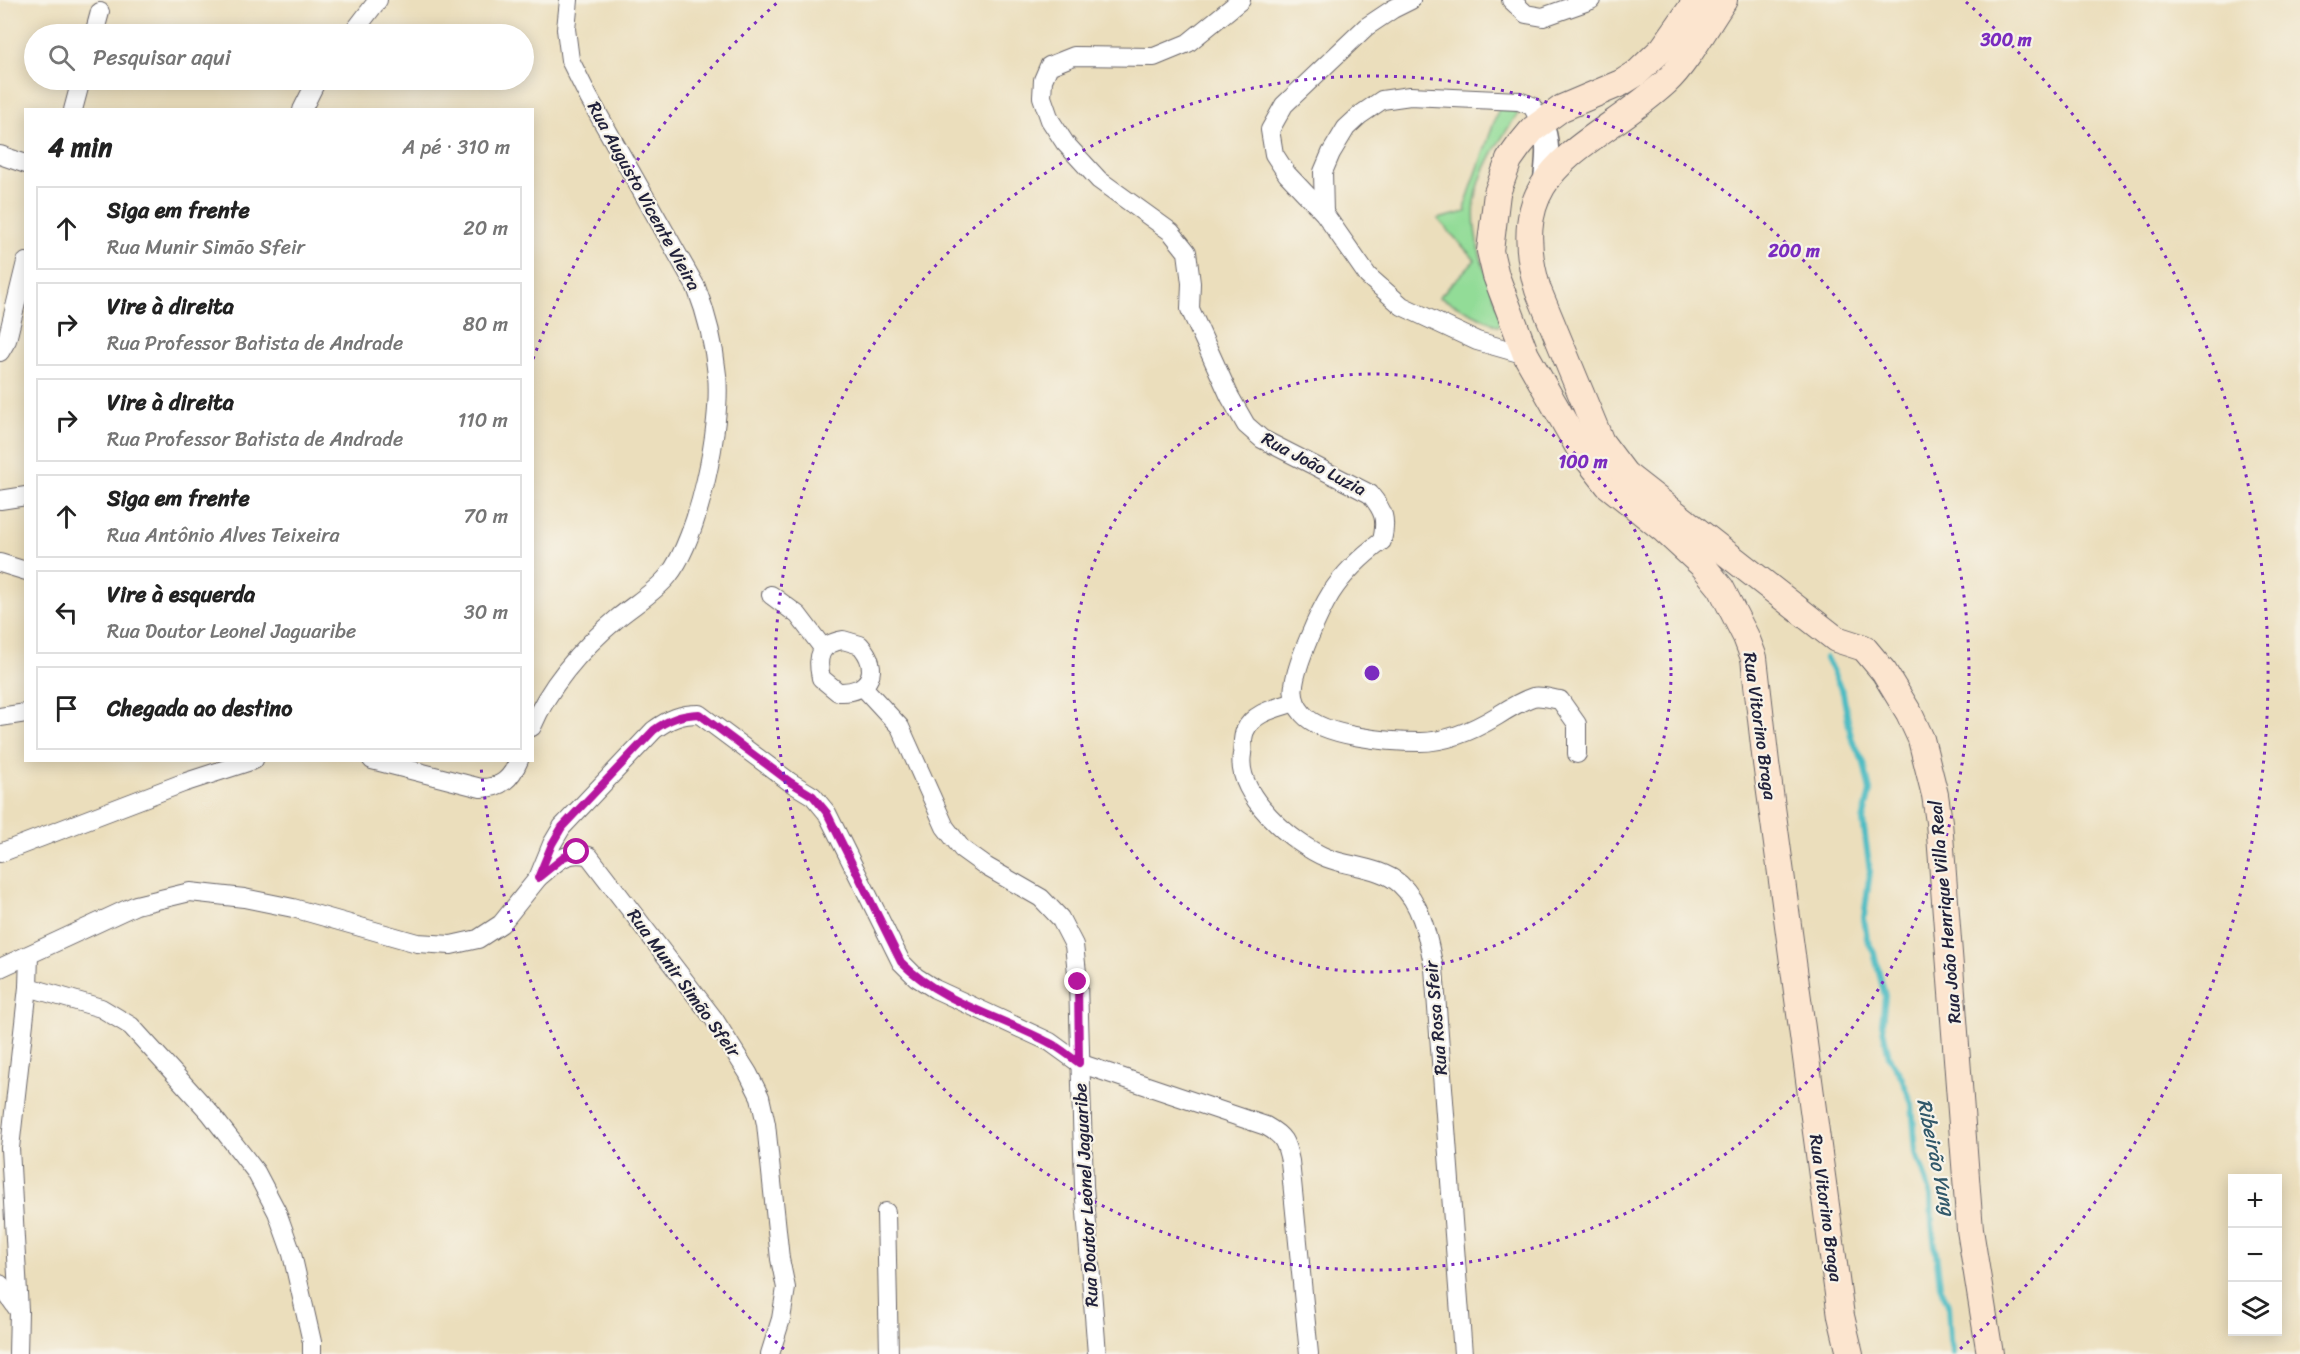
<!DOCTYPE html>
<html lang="pt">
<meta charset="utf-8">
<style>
:root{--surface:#fff;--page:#f2f2f2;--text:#222;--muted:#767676;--line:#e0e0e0}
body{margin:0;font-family:Sriracha,sans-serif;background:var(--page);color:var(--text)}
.controls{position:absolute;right:18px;bottom:18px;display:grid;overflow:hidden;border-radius:0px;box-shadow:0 3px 15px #0003}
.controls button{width:54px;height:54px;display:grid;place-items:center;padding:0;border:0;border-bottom:2px solid var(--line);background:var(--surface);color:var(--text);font:30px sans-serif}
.stop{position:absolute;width:18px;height:18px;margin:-14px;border:4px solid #b5179e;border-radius:50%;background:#fff}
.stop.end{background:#b5179e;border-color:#fff;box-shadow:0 2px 6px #0008}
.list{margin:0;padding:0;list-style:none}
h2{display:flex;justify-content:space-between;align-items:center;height:78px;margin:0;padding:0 24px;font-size:26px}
h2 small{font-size:20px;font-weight:400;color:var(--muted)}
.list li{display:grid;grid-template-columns:39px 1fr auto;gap:18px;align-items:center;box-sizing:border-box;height:84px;margin:0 12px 12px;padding:0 12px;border:2px solid var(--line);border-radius:0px}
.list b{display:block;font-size:22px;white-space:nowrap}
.list p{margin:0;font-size:20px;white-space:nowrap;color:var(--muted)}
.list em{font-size:20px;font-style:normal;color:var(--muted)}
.icon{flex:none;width:33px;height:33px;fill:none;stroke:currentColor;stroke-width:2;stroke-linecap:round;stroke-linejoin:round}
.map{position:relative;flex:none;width:2300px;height:1354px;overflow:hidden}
.search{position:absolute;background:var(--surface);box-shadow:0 3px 15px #0003;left:24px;top:24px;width:510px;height:66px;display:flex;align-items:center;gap:15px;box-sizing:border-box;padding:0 21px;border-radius:33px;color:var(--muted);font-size:22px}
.panel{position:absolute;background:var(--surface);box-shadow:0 3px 15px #0003;left:24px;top:108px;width:510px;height:654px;border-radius:0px}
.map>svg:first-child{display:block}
.green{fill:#92dc97;stroke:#5a7f69;stroke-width:1.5}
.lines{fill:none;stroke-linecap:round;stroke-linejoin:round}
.stream{stroke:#4cbbc2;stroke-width:6}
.minor-casing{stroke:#686468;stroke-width:20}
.tertiary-casing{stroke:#686468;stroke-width:25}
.secondary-casing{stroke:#686468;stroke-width:28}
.minor{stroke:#fff;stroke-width:18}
.tertiary{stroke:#fff;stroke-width:22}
.secondary{stroke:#fce5cf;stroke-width:26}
.route{stroke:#b5179e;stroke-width:8}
.ring{fill:none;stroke:#7b2cbf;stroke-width:3;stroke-dasharray:3 6}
.labels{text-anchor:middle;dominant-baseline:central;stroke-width:4.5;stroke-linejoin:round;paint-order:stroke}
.street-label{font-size:18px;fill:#22223b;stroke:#f7f3e8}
.water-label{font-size:20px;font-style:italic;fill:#31586a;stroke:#f7f3e8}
.centre{fill:#7b2cbf;stroke:#f7f3e8;stroke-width:3}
.ring-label{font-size:18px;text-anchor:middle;font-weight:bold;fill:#7b2cbf;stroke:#f7f3e8;stroke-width:4.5;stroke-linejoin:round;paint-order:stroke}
</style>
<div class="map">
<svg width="2300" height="1354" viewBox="0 0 2300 1354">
<rect width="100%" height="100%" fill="#f7f3e8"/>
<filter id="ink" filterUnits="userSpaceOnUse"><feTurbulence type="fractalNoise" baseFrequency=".0167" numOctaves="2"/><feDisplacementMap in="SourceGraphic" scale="12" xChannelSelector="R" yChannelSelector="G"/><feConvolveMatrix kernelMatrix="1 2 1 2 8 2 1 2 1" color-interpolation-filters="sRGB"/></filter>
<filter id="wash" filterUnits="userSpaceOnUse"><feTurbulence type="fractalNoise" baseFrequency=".008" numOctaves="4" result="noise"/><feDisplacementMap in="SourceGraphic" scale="24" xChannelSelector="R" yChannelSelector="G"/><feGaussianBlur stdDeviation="1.35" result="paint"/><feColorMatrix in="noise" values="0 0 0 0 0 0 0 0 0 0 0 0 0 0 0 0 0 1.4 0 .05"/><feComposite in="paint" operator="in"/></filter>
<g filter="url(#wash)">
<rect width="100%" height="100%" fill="#ebdebc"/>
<!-- green -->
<path class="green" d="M 1499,108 L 1519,112 C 1500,140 1480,168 1475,202 C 1470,243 1491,285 1503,322 L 1498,326 L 1439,297 L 1475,260 L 1438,219 L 1466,212 L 1465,205 Z"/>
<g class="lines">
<!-- stream -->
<path class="stream" d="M 1826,658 L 1843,693 L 1851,737 L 1864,763 L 1870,791 L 1863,821 L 1870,871 L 1864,918 L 1867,939 L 1874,953 L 1885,996 L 1882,1024 L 1889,1057 L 1901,1076 L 1912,1104 L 1916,1153 L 1923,1170 L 1931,1197 L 1932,1224 L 1940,1285 L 1948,1305 L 1950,1340 L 1953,1354"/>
</g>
</g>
<g filter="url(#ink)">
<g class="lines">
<!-- minor casing -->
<g class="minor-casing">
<g id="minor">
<path d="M 1241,0 L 1188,43 L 1154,57 L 1074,56 L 1049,66 L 1043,80 L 1042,97 L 1050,120 L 1065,143 L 1099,180 L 1171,232 L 1187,252 L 1191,283 L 1190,309 L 1230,397 L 1246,425 L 1262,439 L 1370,494 C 1384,511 1387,519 1382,541 C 1363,555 1344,573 1331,593 C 1319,612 1297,662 1294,685 C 1292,696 1296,706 1303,714 C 1323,737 1391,742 1420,742 C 1448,742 1474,730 1497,716 C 1508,709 1521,701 1533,697 C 1541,695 1552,699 1560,700 L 1577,724 L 1577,754"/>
<path d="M 1411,0 L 1393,9 L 1366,27 L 1284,105 L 1270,130 L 1274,154 L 1287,174 L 1324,213 L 1368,276 L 1402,306 L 1477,341 L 1526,355"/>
<path d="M 1511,0 L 1526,14 L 1543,17 L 1591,0"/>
<path d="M 94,34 L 100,12"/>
<path d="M 352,34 L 378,0"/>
<path d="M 73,110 L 81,80"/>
<path d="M 302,110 L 317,80"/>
<path d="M 0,155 L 26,164"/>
<path d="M 1324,213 L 1323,172 L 1331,153 L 1346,128 L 1360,115 L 1382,100 L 1410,96 L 1519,101 L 1532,106 L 1541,123"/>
<path d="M 0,352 L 7,340 L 26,262"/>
<path d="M 0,500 L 26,496"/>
<path d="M 0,563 L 26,571"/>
<path d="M 771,595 L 798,615 L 823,648"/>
<path d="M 843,640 L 860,645 C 881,668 871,694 838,692 L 821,678 C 816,656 820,644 843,640 Z"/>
<path d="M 864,688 L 900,727 L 945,827 L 962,849 L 987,867 L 1041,898 L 1060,918 L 1074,945 L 1078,982 L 1084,1186 L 1097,1354"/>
<path d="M 1295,702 C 1277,708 1253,712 1245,731 C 1242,738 1243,747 1242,754 C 1235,795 1293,844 1327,858 C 1350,867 1381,867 1400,884 C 1423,905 1428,940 1434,968 L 1463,1354"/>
<path d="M 0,717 L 26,713"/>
<path d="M 532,727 C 550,684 583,647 619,617 C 635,604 655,592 668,576 C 699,538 722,424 717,375 C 714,344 707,315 696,287 L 589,98 L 570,60 L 566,29 L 569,0"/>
<path d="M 372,760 L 481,788 C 501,788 511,779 519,760"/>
<path d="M 0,853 L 183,783 L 254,760"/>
<path d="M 539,877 C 556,863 566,849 589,856 L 714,1019 L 748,1073 L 760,1097 L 766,1124 L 780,1259 L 786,1288 L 781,1319 L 770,1354"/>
<path d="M 29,955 L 28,987 L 101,1008 L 131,1026 L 210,1113 L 256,1172 L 277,1212 L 292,1254 L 312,1342 L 312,1354"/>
<path d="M 0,968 L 136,905 L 190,892 L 244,898 L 293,908 L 417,943 L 451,945 L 478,939 L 501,924 L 538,878 L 552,844 L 562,827 L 654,730 C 669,719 681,714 699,714 L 790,782 L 813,796 L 827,813 L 901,962 L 916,977 L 935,989 L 1050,1042 L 1079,1063 L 1266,1126 C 1284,1136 1286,1142 1290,1161 L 1309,1354"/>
<path d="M 886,1212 L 889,1354"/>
<path d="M 0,1284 L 19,1311"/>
<path d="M 18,1354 L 19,1311 L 10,1148 L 28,987"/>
</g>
</g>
<!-- tertiary casing -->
<g class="tertiary-casing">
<path id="tertiary" d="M 1541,123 C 1550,141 1547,159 1545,179"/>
</g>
<!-- secondary casing -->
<g class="secondary-casing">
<g id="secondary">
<path d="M 1697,0 L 1663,48 L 1637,73 L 1621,83 L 1562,108 L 1533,129 L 1519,146 L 1509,160 L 1497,193 L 1490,251 L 1496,276 L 1526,355 L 1579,448 L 1608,485 L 1663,529 L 1703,566 L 1721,588 L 1746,637 L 1754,658 L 1766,763 L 1841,1316 L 1850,1354"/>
<path d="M 1724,0 C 1708,23 1686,64 1666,82 C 1592,150 1500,164 1538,290 L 1601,442 L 1625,474 L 1836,639 L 1864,648 L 1884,672 L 1909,713 L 1921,739 L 1935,795 L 1939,822 L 1970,1230 L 1990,1354"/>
</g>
</g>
<!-- minor -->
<use href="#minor" class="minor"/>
<!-- tertiary -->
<use href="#tertiary" class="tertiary"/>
<!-- secondary -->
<use href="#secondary" class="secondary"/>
</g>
</g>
<g class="lines" filter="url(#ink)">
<!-- route -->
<path class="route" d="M 577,852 L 564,857 L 538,878 L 552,844 L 562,827 L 654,730 C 669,719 681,715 699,714 L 790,782 L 813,796 L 827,813 L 901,962 C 940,1002 999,1016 1048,1042 C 1059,1047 1069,1056 1079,1063 L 1078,982"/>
</g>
<!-- distance rings -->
<g class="ring">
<circle cx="1372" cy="673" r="299"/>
<circle cx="1372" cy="673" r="597"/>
<path d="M784 1349A896 896 0 0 1 481 767M533 359A896 896 0 0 1 778 2M1966 2A896 896 0 0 1 1960 1349"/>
</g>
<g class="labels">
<!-- street labels -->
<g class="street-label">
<text transform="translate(644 196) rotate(61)">Rua Augusto Vicente Vieira</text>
<text transform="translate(1314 464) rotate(28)">Rua João Luzia</text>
<text transform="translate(1760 726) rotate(82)">Rua Vitorino Braga</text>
<text transform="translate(1945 912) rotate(-95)">Rua João Henrique Villa Real</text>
<text transform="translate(684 983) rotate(54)">Rua Munir Simão Sfeir</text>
<text transform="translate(1436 1018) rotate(-95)">Rua Rosa Sfeir</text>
<text transform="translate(1086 1195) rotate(-93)">Rua Doutor Leonel Jaguaribe</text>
<text transform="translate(1826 1208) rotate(82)">Rua Vitorino Braga</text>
</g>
<!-- water labels -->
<g class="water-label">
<text transform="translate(1936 1157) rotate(78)">Ribeirão Yung</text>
</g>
</g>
<circle cx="1372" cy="673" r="9" class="centre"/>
<g class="ring-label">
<text x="2006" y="46">300 m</text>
<text x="1794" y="257">200 m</text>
<text x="1583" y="468">100 m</text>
</g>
</svg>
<div class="controls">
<button>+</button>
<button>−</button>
<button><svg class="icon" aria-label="layers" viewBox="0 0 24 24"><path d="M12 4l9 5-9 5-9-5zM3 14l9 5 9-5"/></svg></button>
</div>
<div class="stop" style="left:577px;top:852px"></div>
<div class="stop end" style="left:1078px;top:982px"></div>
<div class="search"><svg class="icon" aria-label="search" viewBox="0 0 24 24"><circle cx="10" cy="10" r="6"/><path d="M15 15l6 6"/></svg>Pesquisar aqui</div>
<section class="panel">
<h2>4 min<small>A pé · 310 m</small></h2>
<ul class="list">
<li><svg class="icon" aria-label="ahead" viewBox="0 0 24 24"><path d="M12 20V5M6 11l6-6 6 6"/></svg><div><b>Siga em frente</b><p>Rua Munir Simão Sfeir</p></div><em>20 m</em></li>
<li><svg class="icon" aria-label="right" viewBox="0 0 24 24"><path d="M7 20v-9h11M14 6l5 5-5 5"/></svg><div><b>Vire à direita</b><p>Rua Professor Batista de Andrade</p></div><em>80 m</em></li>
<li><svg class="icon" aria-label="right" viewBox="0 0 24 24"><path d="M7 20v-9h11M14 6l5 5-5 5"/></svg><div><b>Vire à direita</b><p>Rua Professor Batista de Andrade</p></div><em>110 m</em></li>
<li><svg class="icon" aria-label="ahead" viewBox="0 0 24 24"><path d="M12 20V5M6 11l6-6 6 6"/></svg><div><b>Siga em frente</b><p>Rua Antônio Alves Teixeira</p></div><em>70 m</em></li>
<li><svg class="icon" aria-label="left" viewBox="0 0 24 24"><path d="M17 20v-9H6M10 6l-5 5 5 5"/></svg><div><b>Vire à esquerda</b><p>Rua Doutor Leonel Jaguaribe</p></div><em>30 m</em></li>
<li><svg class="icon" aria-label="arrive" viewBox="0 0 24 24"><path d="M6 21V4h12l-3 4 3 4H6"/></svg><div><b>Chegada ao destino</b></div></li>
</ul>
</section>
</div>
